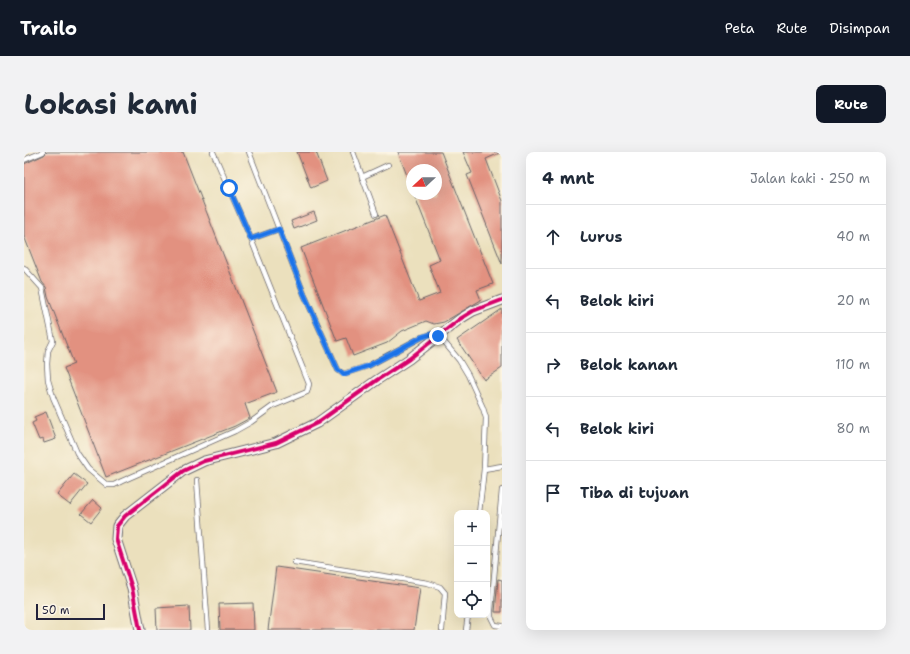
<!DOCTYPE html>
<html lang="id">
<meta charset="utf-8">
<style>
:root{--surface:#fff;--page:#f2f2f3;--text:#1f2937;--muted:#747a83;--line:#e0e1e3;--accent:#111827}
body{margin:0;font-family:"Shantell Sans",sans-serif;background:var(--page);color:var(--text)}
.controls{position:absolute;right:12px;bottom:12px;display:grid;overflow:hidden;border-radius:8px;box-shadow:0 4px 16px #0002}
.controls button{width:36px;height:36px;display:grid;place-items:center;padding:0;border:0;border-bottom:1px solid var(--line);background:var(--surface);color:var(--text);font:20px sans-serif}
.compass{position:absolute;left:382px;top:12px;width:36px;height:36px;border-radius:50%;background:var(--surface);box-shadow:0 4px 16px #0002;rotate:248deg}
.scale{position:absolute;left:12px;bottom:10px;width:69px;box-sizing:border-box;padding-left:4px;border:2px solid #22223b;border-top:0;font-size:11px;line-height:14px;white-space:nowrap;color:#22223b;-webkit-text-stroke:3px #fcf5e5;paint-order:stroke}
.stop{position:absolute;width:12px;height:12px;margin:-9px;border:3px solid #1a73e8;border-radius:50%;background:#fff}
.stop.end{background:#1a73e8;border-color:#fff;box-shadow:0 1px 4px #0008}
.list{margin:0;padding:0;list-style:none}
h2{display:flex;justify-content:space-between;align-items:center;height:52px;margin:0;padding:0 16px;font-size:17px}
h2 small{font-size:13px;font-weight:400;color:var(--muted)}
.list li{display:grid;grid-template-columns:26px 1fr auto;gap:12px;align-items:center;box-sizing:border-box;height:64px;padding:0 16px;border-top:1px solid var(--line)}
.list b{display:block;font-size:15px;white-space:nowrap}
.list em{font-size:13px;font-style:normal;color:var(--muted)}
.icon{flex:none;width:22px;height:22px;fill:none;stroke:currentColor;stroke-width:2;stroke-linecap:round;stroke-linejoin:round}
.map{position:relative;flex:none;width:478px;height:478px;overflow:hidden;border-radius:8px}
header{display:flex;align-items:center;gap:24px;box-sizing:border-box;height:56px;padding:0 20px;background:var(--accent);color:#fff}
header strong{font-size:19px}
nav{display:flex;gap:22px;margin-inline-start:auto;font-size:14px}
.intro{display:flex;align-items:center;justify-content:space-between;box-sizing:border-box;height:96px;padding:0 24px}
h1{margin:0;font-size:28px}
.button{padding:10px 18px;border-radius:8px;background:var(--accent);color:#fff;font-size:14px;font-weight:700}
main{display:flex;gap:24px;padding:0 24px}
aside{flex:1;background:var(--surface);border-radius:8px;box-shadow:0 4px 16px #0002}
.map>svg:first-child{display:block}
.building{fill:#e29180}
.lines{fill:none;stroke-linecap:round;stroke-linejoin:round}
.service-casing{stroke:#686468;stroke-width:6}
.minor-casing{stroke:#686468;stroke-width:11}
.service{stroke:#fff;stroke-width:4.5}
.minor{stroke:#fff;stroke-width:9}
.cycleway-casing{stroke:#fcf5e5;stroke-width:6}
.cycleway{stroke:#d6006c;stroke-width:4}
.route{stroke:#1a73e8;stroke-width:5}
</style>
<header>
<strong>Trailo</strong>
<nav><a>Peta</a><a>Rute</a><a>Disimpan</a></nav>
</header>
<div class="intro"><h1>Lokasi kami</h1><a class="button">Rute</a></div>
<main>
<div class="map">
<svg width="478" height="478" viewBox="0 0 478 478">
<rect width="100%" height="100%" fill="#fcf5e5"/>
<filter id="ink" filterUnits="userSpaceOnUse"><feTurbulence type="fractalNoise" baseFrequency=".025" numOctaves="2"/><feDisplacementMap in="SourceGraphic" scale="8" xChannelSelector="R" yChannelSelector="G"/><feConvolveMatrix kernelMatrix="1 2 1 2 8 2 1 2 1" color-interpolation-filters="sRGB"/></filter>
<filter id="wash" filterUnits="userSpaceOnUse"><feTurbulence type="fractalNoise" baseFrequency=".012" numOctaves="4" result="noise"/><feDisplacementMap in="SourceGraphic" scale="16" xChannelSelector="R" yChannelSelector="G"/><feGaussianBlur stdDeviation="0.9" result="paint"/><feColorMatrix in="noise" values="0 0 0 0 0 0 0 0 0 0 0 0 0 0 0 0 0 1.4 0 .05"/><feComposite in="paint" operator="in"/></filter>
<g filter="url(#wash)">
<rect width="100%" height="100%" fill="#ebe0bd"/>
<g id="blocks">
<!-- building -->
<g class="building">
<path d="M 23,0 L 159,0 L 253,240 L 221,252 L 226,266 L 211,274 L 82,325 L 40,216 L 50,212 L 24,145 L 22,135 L 18,130 L 0,84 L 0,12 L 20,3 Z"/>
<path d="M 273,0 L 292,0 L 303,29 L 287,36 Z"/>
<path d="M 374,0 L 417,0 L 469,132 L 453,138 L 457,148 L 420,170 L 410,172 L 402,169 L 378,179 L 363,191 L 329,204 L 322,186 L 313,189 L 277,96 L 361,63 L 395,149 L 416,141 L 405,113 L 416,108 L 390,42 L 412,42 L 412,18 L 388,18 L 387,34 Z"/>
<path d="M 439,0 L 478,0 L 462,7 L 478,49 L 478,112 L 443,23 L 448,21 Z"/>
<path d="M 290,60 L 293,68 L 270,77 L 267,69 Z"/>
<path d="M 478,157 L 478,216 L 460,228 L 433,188 Z"/>
<path d="M 22,260 L 32,287 L 20,291 L 19,287 L 15,288 L 8,271 L 12,269 L 10,265 Z"/>
<path d="M 50,322 L 63,332 L 46,353 L 33,343 Z"/>
<path d="M 69,348 L 78,356 L 67,370 L 57,362 Z"/>
<path d="M 252,415 L 396,436 L 390,478 L 244,478 Z"/>
<path d="M 474,427 L 478,428 L 478,460 L 471,460 Z"/>
<path d="M 229,451 L 230,478 L 196,478 L 195,452 Z"/>
<path d="M 165,454 L 166,478 L 133,478 L 132,456 Z"/>
</g>
</g>
</g>
<g filter="url(#ink)">
<use href="#blocks" fill-opacity="0" stroke="#686468" stroke-width="1"/>
<g class="lines">
<!-- service casing -->
<g class="service-casing">
<g id="service">
<path d="M 225,0 L 280,142 L 314,218 L 319,222 L 344,214 L 398,185 L 408,182 L 415,184 L 435,208 L 444,223 L 459,256 L 462,266 L 460,317 L 455,361"/>
<path d="M 329,0 L 352,62"/>
<path d="M 0,8 L 19,0"/>
<path d="M 338,25 L 364,13"/>
<path d="M 227,87 L 255,77"/>
<path d="M 0,116 L 18,136 L 29,189 L 24,199 L 23,212 L 24,228 L 29,245 L 53,301 L 64,317 L 83,333 L 90,333 L 98,329 L 211,279 L 227,270 L 249,254 L 283,240 L 285,232 L 227,87 L 189,0"/>
<path d="M 460,317 L 478,314"/>
<path d="M 173,328 L 184,478"/>
<path d="M 478,338 L 467,458 L 467,465 L 471,473 L 478,474"/>
<path d="M 270,410 L 404,431 L 416,435 L 421,441 L 418,478"/>
<path d="M 442,478 L 444,463"/>
</g>
</g>
<!-- minor casing -->
<g class="minor-casing">
<path id="minor" d="M 116,478 L 108,436 L 92,387 L 93,374 L 101,364 L 159,319 L 180,309 L 252,291 L 293,271 L 353,228 L 385,207 L 436,167 L 449,159 L 478,148"/>
</g>
<!-- service -->
<use href="#service" class="service"/>
<!-- minor -->
<use href="#minor" class="minor"/>
<!-- cycleway casing -->
<g class="cycleway-casing">
<path id="cycleway" d="M 116,478 L 108,436 L 92,387 L 93,374 L 101,364 L 159,319 L 180,309 L 252,291 L 293,271 L 353,228 L 385,207 L 436,167 L 449,159 L 478,148"/>
</g>
<!-- cycleway -->
<use href="#cycleway" class="cycleway"/>
</g>
</g>
<g class="lines" filter="url(#ink)">
<!-- route -->
<path class="route" d="M 205,36 L 227,87 L 255,77 L 280,142 L 314,218 L 320,222 L 344,214 L 398,185 L 408,182 L 414,184"/>
</g>
</svg>
<div class="controls">
<button>+</button>
<button>−</button>
<button><svg class="icon" aria-label="locate" viewBox="0 0 24 24"><circle cx="12" cy="12" r="6"/><path d="M12 2v4M12 18v4M2 12h4M18 12h4"/></svg></button>
</div>
<svg class="compass" viewBox="-18 -18 36 36"><path d="M0-13l5 13h-10z" fill="#e53935"/><path d="M0 13l5-13h-10z" fill="#747a83"/></svg>
<div class="scale">50 m</div>
<div class="stop" style="left:205px;top:36px"></div>
<div class="stop end" style="left:414px;top:184px"></div>
</div>
<aside>
<h2>4 mnt<small>Jalan kaki · 250 m</small></h2>
<ul class="list">
<li><svg class="icon" aria-label="ahead" viewBox="0 0 24 24"><path d="M12 20V5M6 11l6-6 6 6"/></svg><div><b>Lurus</b></div><em>40 m</em></li>
<li><svg class="icon" aria-label="left" viewBox="0 0 24 24"><path d="M17 20v-9H6M10 6l-5 5 5 5"/></svg><div><b>Belok kiri</b></div><em>20 m</em></li>
<li><svg class="icon" aria-label="right" viewBox="0 0 24 24"><path d="M7 20v-9h11M14 6l5 5-5 5"/></svg><div><b>Belok kanan</b></div><em>110 m</em></li>
<li><svg class="icon" aria-label="left" viewBox="0 0 24 24"><path d="M17 20v-9H6M10 6l-5 5 5 5"/></svg><div><b>Belok kiri</b></div><em>80 m</em></li>
<li><svg class="icon" aria-label="arrive" viewBox="0 0 24 24"><path d="M6 21V4h12l-3 4 3 4H6"/></svg><div><b>Tiba di tujuan</b></div></li>
</ul>
</aside>
</main>
